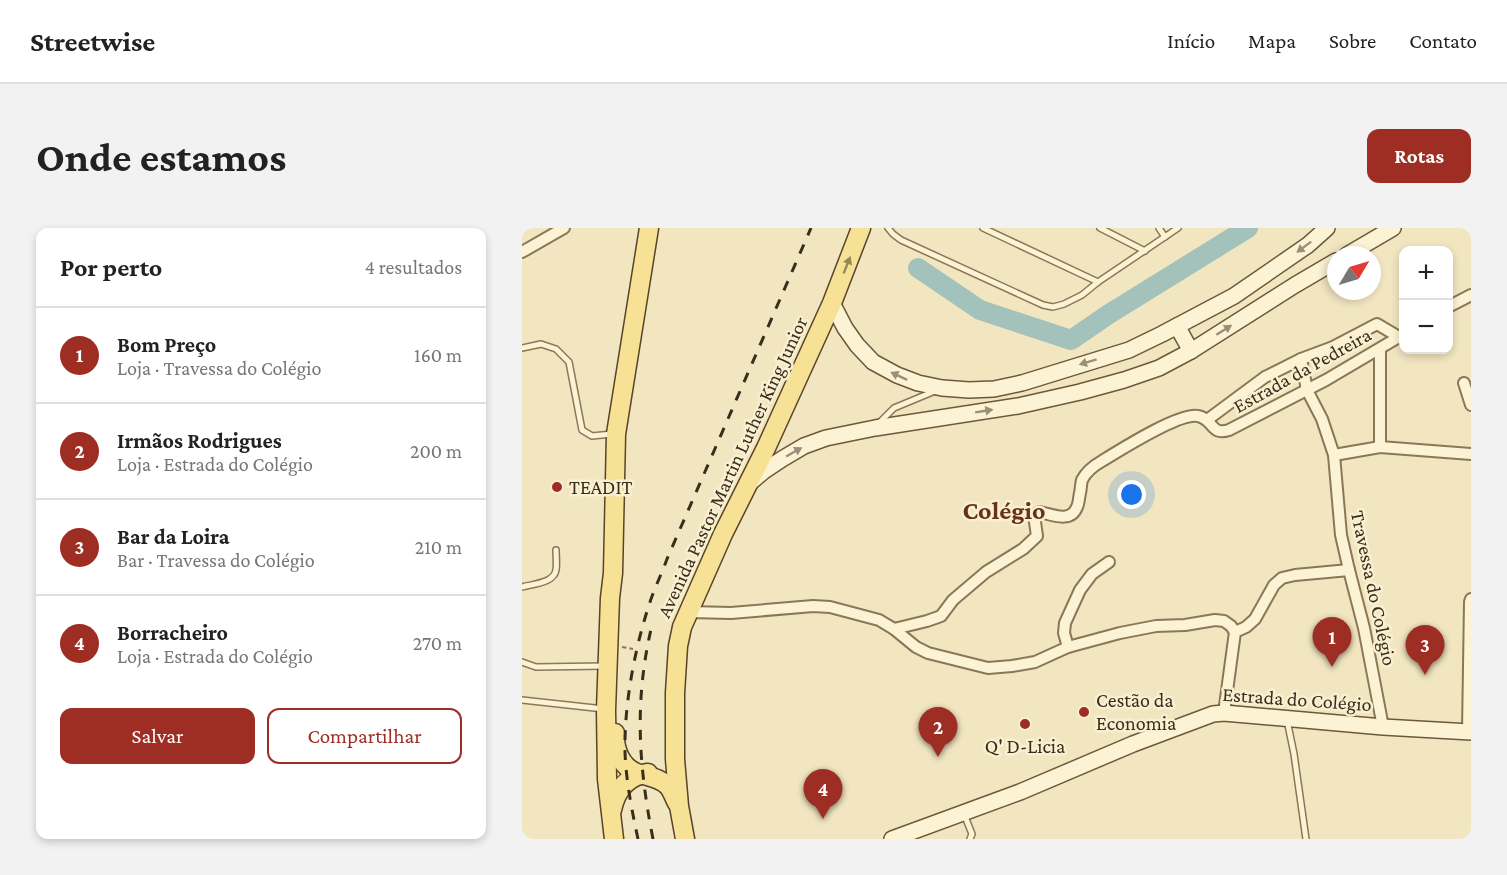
<!DOCTYPE html>
<html lang="pt">
<meta charset="utf-8">
<style>
:root{--surface:#fff;--page:#f2f2f2;--text:#222;--muted:#767676;--line:#e0e0e0;--accent:#9e2d23}
body{margin:0;font-family:"Crimson Pro",serif;background:var(--page);color:var(--text)}
.controls{position:absolute;right:18px;top:18px;display:grid;overflow:hidden;border-radius:12px;box-shadow:0 3px 9px #0003}
.controls button{width:54px;height:54px;display:grid;place-items:center;padding:0;border:0;border-bottom:2px solid var(--line);background:var(--surface);color:var(--text);font:30px sans-serif}
.compass{position:absolute;left:805px;top:18px;width:54px;height:54px;border-radius:50%;background:var(--surface);box-shadow:0 3px 9px #0003;rotate:52deg}
.you{position:absolute;left:610px;top:267px;width:21px;height:21px;margin:-15px;border:4px solid #fff;border-radius:50%;background:#1a73e8;box-shadow:0 0 0 9px #1a73e833}
.badge{display:grid;place-items:center;width:39px;height:39px;border-radius:50%;background:var(--accent);color:#fff;font-size:20px;font-weight:700}
.pin{position:absolute;translate:-50% -50px;filter:drop-shadow(0 2px 3px #0008)}
.pin::after{content:'';position:absolute;top:32px;width:21px;height:18px;background:inherit;clip-path:polygon(0 0,100% 0,50% 100%)}
.list{margin:0;padding:0;list-style:none}
h2{display:flex;justify-content:space-between;align-items:center;height:78px;margin:0;padding:0 24px;font-size:26px}
h2 small{font-size:20px;font-weight:400;color:var(--muted)}
.list li{display:grid;grid-template-columns:39px 1fr auto;gap:18px;align-items:center;box-sizing:border-box;height:96px;padding:0 24px;border-top:2px solid var(--line)}
.list b{display:block;font-size:22px;white-space:nowrap}
.list p{margin:0;font-size:20px;white-space:nowrap;color:var(--muted)}
.list em{font-size:20px;font-style:normal;color:var(--muted)}
.actions{display:flex;gap:12px;padding:18px 24px}
.actions a{flex:1;padding:14px 0;border:2px solid var(--accent);border-radius:12px;text-align:center;font-size:21px;color:var(--accent)}
.actions .main{background:var(--accent);color:#fff}
.map{position:relative;flex:none;width:949px;height:611px;overflow:hidden;border-radius:12px}
header{display:flex;align-items:center;gap:36px;box-sizing:border-box;height:84px;padding:0 30px;background:var(--surface);border-bottom:2px solid var(--line)}
header strong{font-size:28px}
nav{display:flex;gap:33px;margin-inline-start:auto;font-size:21px}
.intro{display:flex;align-items:center;justify-content:space-between;box-sizing:border-box;height:144px;padding:0 36px}
h1{margin:0;font-size:42px}
.button{padding:15px 27px;border-radius:12px;background:var(--accent);color:#fff;font-size:21px;font-weight:700}
main{display:flex;gap:36px;padding:0 36px}
aside{flex:1;background:var(--surface);border-radius:12px;box-shadow:0 3px 9px #0003}
.map>svg:first-child{display:block}
.lines{fill:none;stroke-linecap:round;stroke-linejoin:round}
.river{stroke:#a3c2bc;stroke-width:20}
.lane-casing{stroke:#8b7757;stroke-width:8}
.street-casing{stroke:#8b7757;stroke-width:14}
.secondary-casing{stroke:#6d583a;stroke-width:18}
.primary-casing{stroke:#58442b;stroke-width:21}
.path{stroke:#8b7757;stroke-width:2;stroke-dasharray:4.5 3;stroke-linecap:butt}
.lane{stroke:#fbf3d4;stroke-width:5}
.street{stroke:#fbf3d4;stroke-width:10}
.secondary{stroke:#fbf3d4;stroke-width:15}
.primary{stroke:#f7e195;stroke-width:18}
.rail{stroke:#3a2d1c;stroke-width:3;stroke-dasharray:10 10;stroke-linecap:butt}
.oneway{fill:#9a9078}
.oneway2{fill:#988758}
.poi-dot{fill:#9e2d23;stroke:#f8f0d0;stroke-width:2}
.labels{text-anchor:middle;dominant-baseline:central;stroke-width:5;stroke-linejoin:round;paint-order:stroke}
.street-label{font-size:20px;fill:#3a2d1c;stroke:#f8f0d0}
.poi-label{font-size:20px;fill:#3a2d1c;stroke:#f8f0d0;text-anchor:start}
.district-label{font-size:26px;font-weight:bold;fill:#693119;stroke:#f8f0d0}
</style>
<header>
<strong>Streetwise</strong>
<nav><a>Início</a><a>Mapa</a><a>Sobre</a><a>Contato</a></nav>
</header>
<div class="intro"><h1>Onde estamos</h1><a class="button">Rotas</a></div>
<main>
<aside>
<h2>Por perto<small>4 resultados</small></h2>
<ul class="list">
<li><span class="badge">1</span><div><b>Bom Preço</b><p>Loja · Travessa do Colégio</p></div><em>160 m</em></li>
<li><span class="badge">2</span><div><b>Irmãos Rodrigues</b><p>Loja · Estrada do Colégio</p></div><em>200 m</em></li>
<li><span class="badge">3</span><div><b>Bar da Loira</b><p>Bar · Travessa do Colégio</p></div><em>210 m</em></li>
<li><span class="badge">4</span><div><b>Borracheiro</b><p>Loja · Estrada do Colégio</p></div><em>270 m</em></li>
</ul>
<div class="actions"><a class="main">Salvar</a><a>Compartilhar</a></div>
</aside>
<div class="map">
<svg width="949" height="611" viewBox="0 0 949 611">
<rect width="100%" height="100%" fill="#f1e6c0"/>
<g class="lines">
<!-- river -->
<path class="river" d="M 396,40 L 458,82 L 549,112 L 587,86 L 726,0"/>
<!-- lane casing -->
<g class="lane-casing">
<g id="lane">
<path d="M 366,0 L 371,6 L 379,12 L 521,77 L 531,79 L 542,76 L 560,67 L 576,54 L 656,0"/>
<path d="M 461,0 L 576,54"/>
<path d="M 578,0 L 623,23"/>
<path d="M 637,0 L 643,9"/>
<path d="M 0,120 L 19,116 L 34,121 L 47,134 L 60,202 L 70,208 L 90,206"/>
<path d="M 357,195 L 372,180 L 413,163"/>
<path d="M 0,359 C 11,356 32,355 34,342 C 35,336 34,328 34,322"/>
<path d="M 0,434 L 14,439 L 83,438"/>
<path d="M 0,472 L 82,481"/>
<path d="M 765,492 L 772,526 L 784,611"/>
<path d="M 442,586 L 450,606 L 448,611"/>
</g>
</g>
<!-- street casing -->
<g class="street-casing">
<g id="street">
<path d="M 0,24 L 42,0"/>
<path d="M 926,79 L 949,67"/>
<path d="M 858,121 L 858,219"/>
<path d="M 779,131 L 785,162 L 800,191 L 812,227 L 819,307 L 827,342 L 842,400 L 861,499"/>
<path d="M 942,155 L 949,177"/>
<path d="M 685,192 L 743,149 L 779,131 L 811,119 L 855,96 L 877,109"/>
<path d="M 812,227 L 858,219 L 949,226"/>
<path d="M 166,384 L 209,385 L 291,378 L 308,379 L 357,392 L 372,401 L 394,419 L 406,425 L 466,440 L 490,438 L 513,434 L 546,419 L 598,405 L 634,398 L 663,397 L 693,392 L 702,393 L 709,398 L 713,404"/>
<path d="M 372,401 L 405,393 L 419,388 L 431,372 L 464,344 L 501,321 L 515,308 L 512,287 L 518,284 C 531,287 549,295 555,279 C 557,275 557,269 558,265 C 559,261 559,255 560,252 C 564,244 573,237 580,233 C 598,222 658,184 676,188 C 692,191 688,208 707,202 L 804,152 L 882,106"/>
<path d="M 546,419 L 542,405 L 543,395 L 558,362 L 570,346 L 587,334"/>
<path d="M 702,485 L 713,404 L 724,399 L 733,391 L 752,357 L 760,350 L 773,347 L 827,342"/>
<path d="M 946,503 L 948,374 L 949,371"/>
</g>
</g>
<!-- secondary casing -->
<g class="secondary-casing">
<g id="secondary">
<path d="M 825,27 L 871,0"/>
<path d="M 310,75 L 323,100 L 335,117 L 351,134 L 375,147 L 396,155 L 420,160 L 447,162 L 472,161 L 500,155 L 607,122 L 640,106 L 712,68 L 786,17 L 805,0"/>
<path d="M 655,98 L 669,123"/>
<path d="M 229,254 L 242,243 L 260,231 L 282,218 L 304,210 L 353,200 L 496,178 L 558,164 L 602,152 L 637,140 L 669,123 L 773,57 L 814,33"/>
<path d="M 370,611 L 498,564 L 611,516 L 691,486 L 702,485 L 861,499 L 949,504"/>
</g>
</g>
<!-- primary casing -->
<g class="primary-casing">
<g id="primary">
<path d="M 93,505 C 92,521 99,539 115,545 C 126,549 137,549 146,558 C 150,563 152,569 155,575"/>
<path d="M 90,582 C 94,562 105,548 126,545"/>
<path d="M 92,611 L 85,551 L 84,482 L 88,370 L 91,345 L 94,206 L 127,0"/>
<path d="M 163,611 L 157,578 L 153,531 L 153,465 L 156,418 L 160,399 L 201,306 L 244,220 L 310,75 L 339,0"/>
</g>
</g>
<!-- path -->
<path class="path" d="M 100,419 L 111,421"/>
<!-- lane -->
<use href="#lane" class="lane"/>
<!-- street -->
<use href="#street" class="street"/>
<!-- secondary -->
<use href="#secondary" class="secondary"/>
<!-- primary -->
<use href="#primary" class="primary"/>
<!-- rail -->
<g class="rail">
<path d="M 116,611 C 110,583 104,553 103,524 C 102,476 113,419 128,374 C 133,359 140,345 145,331 L 289,0"/>
<path d="M 131,611 C 116,535 112,469 131,393"/>
</g>
</g>
<!-- one-way arrows -->
<defs><path id="oneway-solid" d="M-6-.8H1V-3.2L6.5 0L1 3.2V.8H-6Z" transform="scale(1.5)"/></defs>
<g class="oneway">
<use href="#oneway-solid" transform="translate(782 19) rotate(143)"/>
<use href="#oneway-solid" transform="translate(702 102) rotate(-32)"/>
<use href="#oneway-solid" transform="translate(566 134) rotate(163)"/>
<use href="#oneway-solid" transform="translate(377 148) rotate(-155)"/>
<use href="#oneway-solid" transform="translate(462 183) rotate(-9)"/>
<use href="#oneway-solid" transform="translate(272 224) rotate(-30)"/>
</g>
<use class="oneway2" href="#oneway-solid" transform="translate(325 37) rotate(-68)"/>
<!-- markers -->
<g class="poi-dot">
<circle cx="35" cy="259" r="6"/>
<circle cx="562" cy="484" r="6"/>
<circle cx="503" cy="496" r="6"/>
</g>
<g class="labels">
<!-- street labels -->
<g class="street-label">
<text transform="translate(780 142) rotate(-29)">Estrada da Pedreira</text>
<text transform="translate(210 239) rotate(-65)">Avenida Pastor Martin Luther King Junior</text>
<text transform="translate(852 360) rotate(78)">Travessa do Colégio</text>
<text transform="translate(775 471) rotate(4)">Estrada do Colégio</text>
</g>
<!-- poi labels -->
<g class="poi-label">
<text x="47" y="259">TEADIT</text>
<text x="574" y="472">Cestão da<tspan x="574" dy="23">Economia</tspan></text>
<text x="503" y="518" text-anchor="middle">Q' D-Licia</text>
</g>
<!-- district labels -->
<g class="district-label">
<text x="482" y="282">Colégio</text>
</g>
</g>
</svg>
<div class="controls">
<button>+</button>
<button>−</button>
</div>
<svg class="compass" viewBox="-18 -18 36 36"><path d="M0-13l5 13h-10z" fill="#e53935"/><path d="M0 13l5-13h-10z" fill="#767676"/></svg>
<div class="you"></div>
<div class="pin badge" style="left:810px;top:439px">1</div>
<div class="pin badge" style="left:416px;top:529px">2</div>
<div class="pin badge" style="left:903px;top:447px">3</div>
<div class="pin badge" style="left:301px;top:591px">4</div>
</div>
</main>
